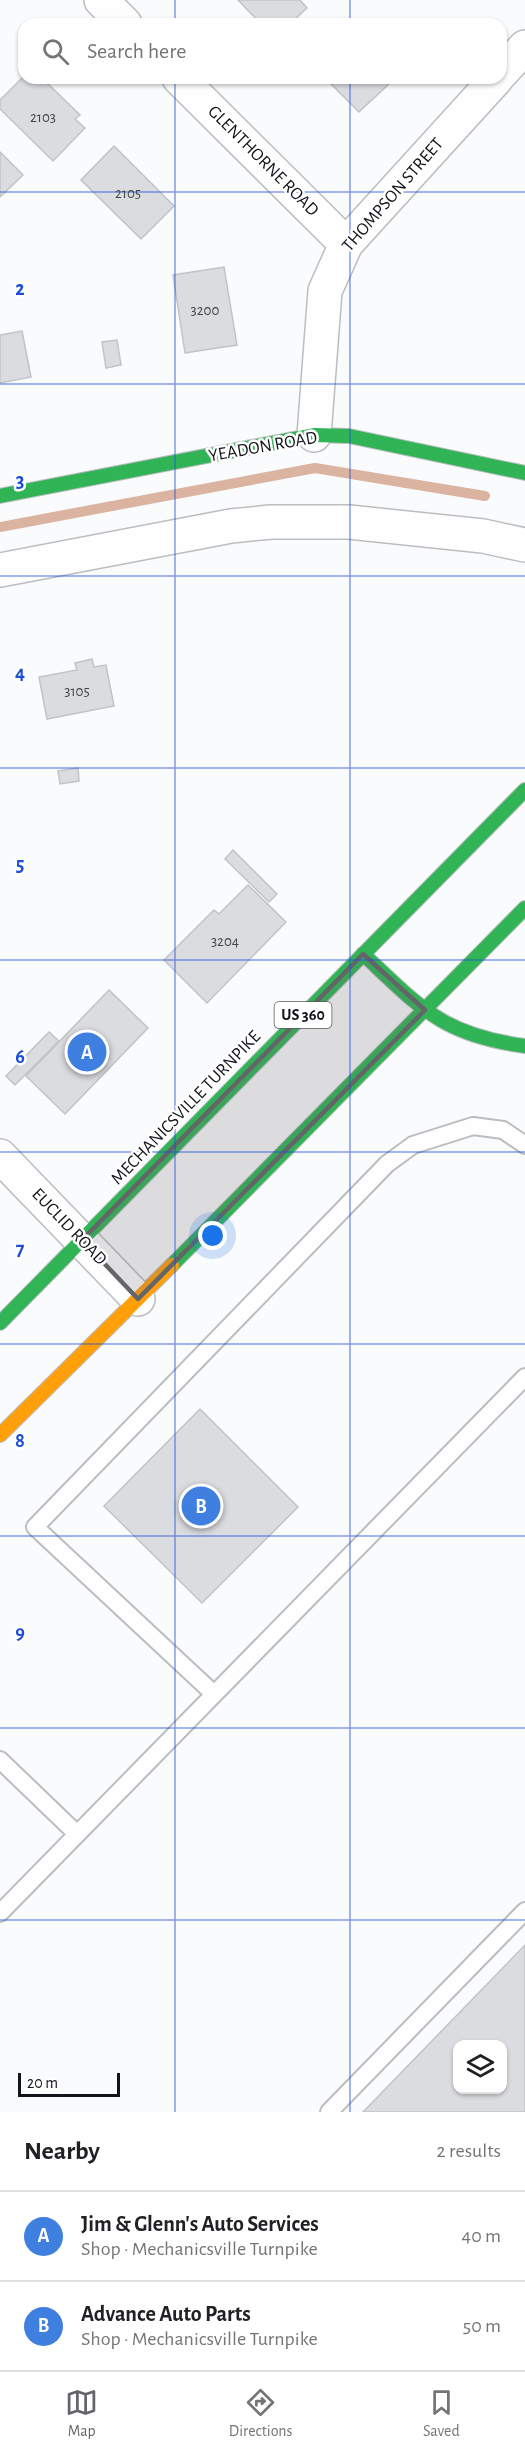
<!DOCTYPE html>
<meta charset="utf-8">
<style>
:root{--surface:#fff;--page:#f2f2f2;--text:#202124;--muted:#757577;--line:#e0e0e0;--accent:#636568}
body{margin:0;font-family:"Alegreya Sans",sans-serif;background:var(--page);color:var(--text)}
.controls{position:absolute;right:18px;bottom:18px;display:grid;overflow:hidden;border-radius:12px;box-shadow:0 2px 4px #0004}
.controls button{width:54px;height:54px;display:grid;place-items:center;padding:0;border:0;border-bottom:2px solid var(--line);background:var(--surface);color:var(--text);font:30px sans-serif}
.scale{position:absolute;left:18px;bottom:15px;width:102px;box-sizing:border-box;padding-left:6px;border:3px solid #121419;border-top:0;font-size:16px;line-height:21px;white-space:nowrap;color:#121419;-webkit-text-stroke:4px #fff;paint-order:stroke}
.you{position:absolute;left:213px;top:1236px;width:21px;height:21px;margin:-15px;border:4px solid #fff;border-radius:50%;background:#1a73e8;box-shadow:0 0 0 9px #1a73e833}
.badge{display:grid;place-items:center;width:39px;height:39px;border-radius:50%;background:var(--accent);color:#fff;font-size:20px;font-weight:700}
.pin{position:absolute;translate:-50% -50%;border:3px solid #fff;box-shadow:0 2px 6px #0006}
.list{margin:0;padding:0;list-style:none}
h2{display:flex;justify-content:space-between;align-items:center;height:78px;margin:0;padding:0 24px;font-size:26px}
h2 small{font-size:20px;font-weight:400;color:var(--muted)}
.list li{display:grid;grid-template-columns:39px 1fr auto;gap:18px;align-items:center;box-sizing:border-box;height:90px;padding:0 24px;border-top:2px solid var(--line)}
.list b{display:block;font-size:22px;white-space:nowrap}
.list p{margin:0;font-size:20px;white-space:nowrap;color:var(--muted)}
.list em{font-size:20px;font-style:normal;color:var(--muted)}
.icon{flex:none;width:33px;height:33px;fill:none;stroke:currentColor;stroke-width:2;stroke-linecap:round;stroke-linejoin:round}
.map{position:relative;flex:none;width:525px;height:2112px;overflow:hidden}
.search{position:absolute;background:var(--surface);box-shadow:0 2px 4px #0004;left:18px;right:18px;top:18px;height:66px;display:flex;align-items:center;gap:15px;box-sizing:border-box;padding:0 21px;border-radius:18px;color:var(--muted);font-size:22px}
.sheet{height:258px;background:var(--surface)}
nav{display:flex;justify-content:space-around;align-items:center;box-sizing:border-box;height:84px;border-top:2px solid var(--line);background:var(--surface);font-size:16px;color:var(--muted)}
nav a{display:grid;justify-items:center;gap:3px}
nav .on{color:var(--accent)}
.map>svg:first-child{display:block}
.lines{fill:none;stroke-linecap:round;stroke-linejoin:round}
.stream{stroke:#dab4a1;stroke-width:10}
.building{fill:#dbdcdf;stroke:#c2c3c7;stroke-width:1.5;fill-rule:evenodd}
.lane-casing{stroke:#bbbdc0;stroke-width:20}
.street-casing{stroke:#bbbdc0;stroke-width:36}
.fast-casing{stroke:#bbbdc0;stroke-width:16}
.slow-casing{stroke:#bbbdc0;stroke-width:16}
.lane{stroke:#fefeff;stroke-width:16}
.street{stroke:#fefeff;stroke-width:33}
.fast{stroke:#30b455;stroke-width:14}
.slow{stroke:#ff9f0a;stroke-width:14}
.marked{fill:#636568;fill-opacity:0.2;stroke:#636568;stroke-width:4.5;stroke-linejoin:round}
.grid{fill:none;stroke:#1d4ed8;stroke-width:1.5;stroke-opacity:0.55}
.labels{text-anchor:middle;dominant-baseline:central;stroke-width:5;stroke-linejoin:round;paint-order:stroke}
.number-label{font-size:15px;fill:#44464a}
.shield{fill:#fff;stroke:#595a5e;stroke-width:1.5}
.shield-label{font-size:16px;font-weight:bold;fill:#121419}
.street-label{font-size:18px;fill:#121419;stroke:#fff}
.grid-label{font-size:20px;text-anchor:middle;font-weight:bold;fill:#1d4ed8;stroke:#fff;stroke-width:5;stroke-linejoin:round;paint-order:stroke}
</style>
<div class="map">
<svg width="525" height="2112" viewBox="0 0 525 2112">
<rect width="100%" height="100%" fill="#fafbfc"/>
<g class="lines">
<!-- stream -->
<path class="stream" d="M 0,527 L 315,468 L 485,496"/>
</g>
<!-- building -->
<g class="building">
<path d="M 238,0 L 300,0 L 307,8 L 290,24 L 261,24 Z"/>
<path d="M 24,76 L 24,78 L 34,78 L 41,84 L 45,81 L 80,115 L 75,119 L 85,128 L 53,161 L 0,109 L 0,100 Z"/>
<path d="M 325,78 L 383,78 L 389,84 L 359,112 Z"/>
<path d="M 114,146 L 174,206 L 141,239 L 81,180 Z"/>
<path d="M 0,152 L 23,175 L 0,197 Z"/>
<path d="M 224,267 L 237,345 L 185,353 L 173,275 Z"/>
<path d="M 22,331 L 31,377 L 0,383 L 0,335 Z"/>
<path d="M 117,340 L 121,365 L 106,368 L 102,342 Z"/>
<path d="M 92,659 L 94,667 L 106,665 L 114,706 L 47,719 L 39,677 L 77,670 L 75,663 Z"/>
<path d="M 78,768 L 79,781 L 60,784 L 58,771 Z"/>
<path d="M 233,850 L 277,894 L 269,902 L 225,859 Z"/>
<path d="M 248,885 L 286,922 L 207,1003 L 164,960 L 214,910 L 219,914 Z"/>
<path d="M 109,990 L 148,1028 L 65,1114 L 26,1076 Z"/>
<path d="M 49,1032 L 59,1041 L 15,1085 L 6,1076 Z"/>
<path d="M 200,1409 L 298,1507 L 202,1603 L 104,1506 Z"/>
<path d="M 525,1945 L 525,2112 L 363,2112 ZM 458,2044 L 502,2044 L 502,2090 L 458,2090 Z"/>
</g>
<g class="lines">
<!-- lane casing -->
<g class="lane-casing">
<g id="lane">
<path d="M 214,1694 L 35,1527 L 387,1164 L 413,1145 L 473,1126 L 503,1130 L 525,1145"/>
<path d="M 0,1760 L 77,1834"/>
<path d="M 0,1913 L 525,1377"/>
<path d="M 329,2112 L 525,1911"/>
</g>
</g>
<!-- street casing -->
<g class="street-casing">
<g id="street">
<path d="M 101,0 L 125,24"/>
<path d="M 501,73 L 525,47"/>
<path d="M 179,78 L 346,244"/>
<path d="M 314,435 L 325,291 L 346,244 L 497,78"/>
<path d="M 0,570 L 231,526 L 271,522 L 349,522 L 483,536 L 525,545"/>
<path d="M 0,1156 L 138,1299"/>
</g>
</g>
<!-- fast casing -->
<g class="fast-casing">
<g id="fast">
<path d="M 0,496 L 314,435 L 349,436 L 525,473"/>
<path d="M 363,954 C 421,1008 442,1035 525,1046"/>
<path d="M 172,1265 L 525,908"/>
<path d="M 0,1323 L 525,790"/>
</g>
</g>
<!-- slow casing -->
<g class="slow-casing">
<path id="slow" d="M 0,1435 L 172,1265"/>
</g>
<!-- lane -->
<use href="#lane" class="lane"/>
<!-- street -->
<use href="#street" class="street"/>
<!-- fast -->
<use href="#fast" class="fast"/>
<!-- slow -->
<use href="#slow" class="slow"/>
</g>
<!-- marked area -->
<path class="marked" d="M 363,954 L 425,1010 L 138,1299 L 82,1240 Z"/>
<!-- grid -->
<path class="grid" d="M 175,0 L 175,24M 350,0 L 350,24M 175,78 L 175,2112M 350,78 L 350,2112M 0,192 L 525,192M 0,384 L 525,384M 0,576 L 525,576M 0,768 L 525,768M 0,960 L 525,960M 0,1152 L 525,1152M 0,1344 L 525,1344M 0,1536 L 525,1536M 0,1728 L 525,1728M 0,1920 L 525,1920"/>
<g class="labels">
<!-- number labels -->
<g class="number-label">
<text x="43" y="117">2103</text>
<text x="128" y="193">2105</text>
<text x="205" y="310">3200</text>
<text x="77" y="691">3105</text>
<text x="225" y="941">3204</text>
</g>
<!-- shield labels -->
<rect class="shield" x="274.5" y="1002" width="57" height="26" rx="4.5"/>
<g class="shield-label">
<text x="303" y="1015">US 360</text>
</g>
<!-- street labels -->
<g class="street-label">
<text transform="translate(263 161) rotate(45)">GLENTHORNE ROAD</text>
<text transform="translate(393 195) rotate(-49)">THOMPSON STREET</text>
<text transform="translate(263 447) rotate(-10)">YEADON ROAD</text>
<text transform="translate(186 1108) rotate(-46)">MECHANICSVILLE TURNPIKE</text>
<text transform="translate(69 1227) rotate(46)">EUCLID ROAD</text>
</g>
</g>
<g class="grid-label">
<text x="20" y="295">2</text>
<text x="20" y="487">3</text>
<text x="20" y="679">4</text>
<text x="20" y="871">5</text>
<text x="20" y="1063">6</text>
<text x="20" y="1255">7</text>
<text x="20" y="1447">8</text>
<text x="20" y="1639">9</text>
</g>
</svg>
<div class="controls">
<button><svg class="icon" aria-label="layers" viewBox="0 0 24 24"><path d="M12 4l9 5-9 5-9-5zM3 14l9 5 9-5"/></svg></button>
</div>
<div class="scale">20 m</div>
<div class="you"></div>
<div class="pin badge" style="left:87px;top:1052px;background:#3f7fe0">A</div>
<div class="pin badge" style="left:201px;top:1506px;background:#3f7fe0">B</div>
<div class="search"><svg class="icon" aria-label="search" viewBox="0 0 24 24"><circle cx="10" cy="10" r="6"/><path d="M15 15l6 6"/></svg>Search here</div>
</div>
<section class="sheet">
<h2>Nearby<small>2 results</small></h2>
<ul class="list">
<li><span class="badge" style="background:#3f7fe0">A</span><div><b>Jim &amp; Glenn's Auto Services</b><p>Shop · Mechanicsville Turnpike</p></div><em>40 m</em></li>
<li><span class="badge" style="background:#3f7fe0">B</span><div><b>Advance Auto Parts</b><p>Shop · Mechanicsville Turnpike</p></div><em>50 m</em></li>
</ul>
</section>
<nav>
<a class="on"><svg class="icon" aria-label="map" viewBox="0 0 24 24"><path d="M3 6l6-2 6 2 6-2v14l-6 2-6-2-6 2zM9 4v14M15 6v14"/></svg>Map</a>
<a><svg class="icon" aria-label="directions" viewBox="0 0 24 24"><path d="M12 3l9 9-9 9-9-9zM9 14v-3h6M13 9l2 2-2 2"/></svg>Directions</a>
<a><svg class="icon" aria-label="saved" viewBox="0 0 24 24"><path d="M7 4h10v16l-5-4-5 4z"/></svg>Saved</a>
</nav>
